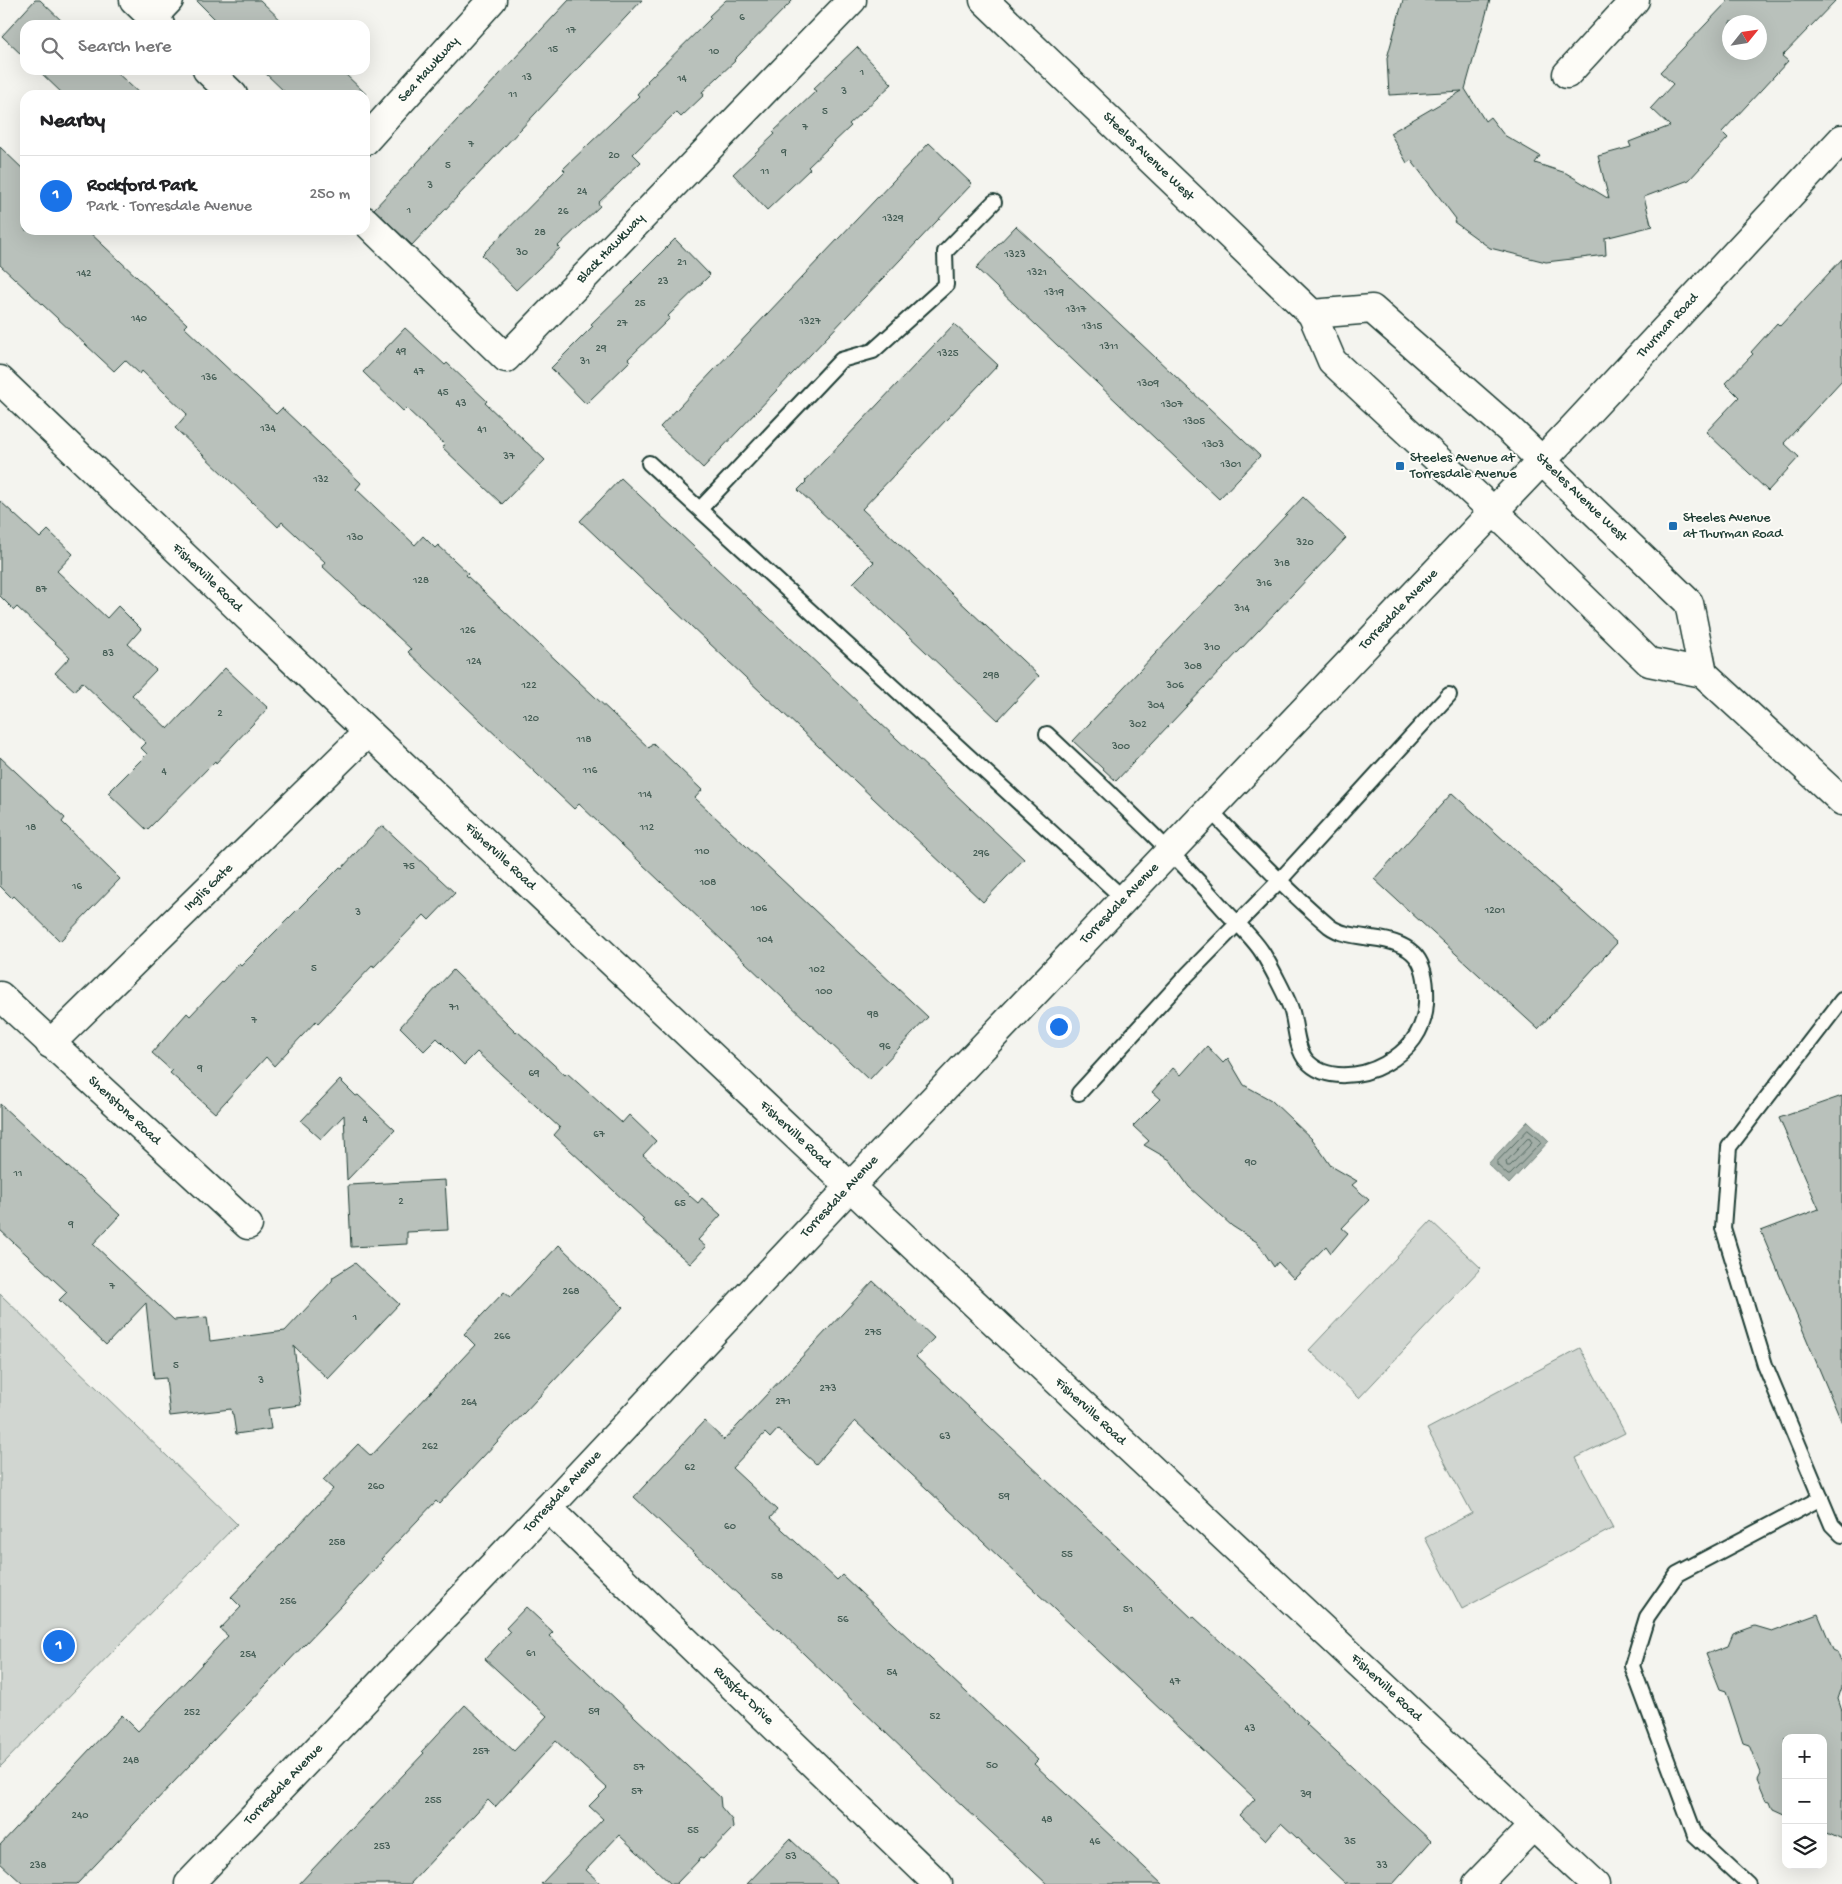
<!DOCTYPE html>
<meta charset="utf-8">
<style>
:root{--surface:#fff;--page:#f2f2f2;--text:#202124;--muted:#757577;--line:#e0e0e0;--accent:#1a73e8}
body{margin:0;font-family:"Gochi Hand",sans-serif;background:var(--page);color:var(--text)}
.controls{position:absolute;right:15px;bottom:15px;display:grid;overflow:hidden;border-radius:10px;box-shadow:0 5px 20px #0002}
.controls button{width:45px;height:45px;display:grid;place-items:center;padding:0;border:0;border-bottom:1px solid var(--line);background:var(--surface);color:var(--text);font:25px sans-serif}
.compass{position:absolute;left:1722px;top:15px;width:45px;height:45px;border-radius:50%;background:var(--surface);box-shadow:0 5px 20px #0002;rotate:60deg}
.you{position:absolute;left:1058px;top:1026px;width:18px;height:18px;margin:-12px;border:4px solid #fff;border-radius:50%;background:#1a73e8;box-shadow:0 0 0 8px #1a73e833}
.badge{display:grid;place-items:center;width:32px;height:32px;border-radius:50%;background:var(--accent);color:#fff;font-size:16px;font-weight:700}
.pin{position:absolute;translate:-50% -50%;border:2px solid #fff;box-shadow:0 1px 5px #0006}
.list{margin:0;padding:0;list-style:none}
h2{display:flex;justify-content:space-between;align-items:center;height:65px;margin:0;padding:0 20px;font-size:21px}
h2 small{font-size:16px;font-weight:400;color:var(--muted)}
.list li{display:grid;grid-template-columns:32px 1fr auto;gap:15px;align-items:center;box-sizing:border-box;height:80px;padding:0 20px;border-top:1px solid var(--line)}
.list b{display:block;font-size:19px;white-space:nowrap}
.list p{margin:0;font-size:16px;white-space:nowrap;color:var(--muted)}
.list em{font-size:16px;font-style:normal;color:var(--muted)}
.icon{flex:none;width:28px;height:28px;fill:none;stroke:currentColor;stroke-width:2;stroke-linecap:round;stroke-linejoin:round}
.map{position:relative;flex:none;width:1842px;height:1884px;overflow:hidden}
.search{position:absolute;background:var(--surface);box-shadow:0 5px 20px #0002;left:20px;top:20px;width:350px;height:55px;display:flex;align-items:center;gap:12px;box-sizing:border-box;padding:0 18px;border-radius:15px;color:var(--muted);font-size:19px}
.panel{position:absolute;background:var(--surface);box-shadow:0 5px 20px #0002;left:20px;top:90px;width:350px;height:145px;border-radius:15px}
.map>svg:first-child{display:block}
.green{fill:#d1d6d1;stroke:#788a82}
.water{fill:#a3aea7;stroke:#6e8179}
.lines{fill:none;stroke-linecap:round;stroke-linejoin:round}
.shore{stroke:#546a62;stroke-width:1}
.building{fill:#b9c1bb;stroke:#1f3d34;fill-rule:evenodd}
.service-casing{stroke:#1f3d34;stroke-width:18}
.minor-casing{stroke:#1f3d34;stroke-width:31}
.secondary-casing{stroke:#1f3d34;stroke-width:31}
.service{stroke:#fdfcf7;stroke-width:14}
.minor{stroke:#fdfcf7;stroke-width:28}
.secondary{stroke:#fdfcf7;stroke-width:28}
.poi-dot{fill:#1f6fb2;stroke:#fdfcf7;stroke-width:2}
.labels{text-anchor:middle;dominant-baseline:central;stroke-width:4;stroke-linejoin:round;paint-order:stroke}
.number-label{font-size:11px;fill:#465e56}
.street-label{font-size:14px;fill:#1f3d34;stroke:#fdfcf7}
.poi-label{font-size:14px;fill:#1f3d34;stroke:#fdfcf7;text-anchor:start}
</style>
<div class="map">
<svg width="1842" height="1884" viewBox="0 0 1842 1884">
<rect width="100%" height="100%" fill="#f4f4ef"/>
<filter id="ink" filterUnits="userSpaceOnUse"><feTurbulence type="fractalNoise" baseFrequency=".02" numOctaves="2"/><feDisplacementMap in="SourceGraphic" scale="10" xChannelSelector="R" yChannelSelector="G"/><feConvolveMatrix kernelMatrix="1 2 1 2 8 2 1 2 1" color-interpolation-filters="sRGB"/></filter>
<g filter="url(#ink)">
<!-- green -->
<g class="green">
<path d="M 1431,1221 L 1481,1268 L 1359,1398 L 1309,1350 Z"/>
<path d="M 0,1294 L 237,1524 L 0,1767 Z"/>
<path d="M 1580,1348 L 1625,1433 L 1576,1458 L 1613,1528 L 1462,1609 L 1425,1538 L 1472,1513 L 1427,1429 Z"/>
</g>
<!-- water -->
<path class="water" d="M 1528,1121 L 1549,1141 L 1509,1184 L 1488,1164 Z"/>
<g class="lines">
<!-- shore -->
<g class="shore">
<path d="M 1528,1130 L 1540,1140 L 1541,1143 L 1510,1175 L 1508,1175 L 1497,1165 L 1497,1162 Z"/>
<path d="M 1530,1139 L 1532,1143 L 1510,1166 L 1507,1166 L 1506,1162 L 1527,1139 Z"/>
</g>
</g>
<!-- building -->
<g class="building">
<path d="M 35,0 L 40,0 L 66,25 L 25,25 L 25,58 L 2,36 Z"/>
<path d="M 196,0 L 260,0 L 286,25 L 221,25 Z"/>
<path d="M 569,0 L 642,0 L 412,245 L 374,209 Z"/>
<path d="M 726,0 L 793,0 L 734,60 L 735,61 L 702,92 L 704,95 L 681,117 L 676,112 L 633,154 L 641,162 L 598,203 L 600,206 L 558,246 L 560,248 L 516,290 L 482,255 L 565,171 L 563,169 L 639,96 L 637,94 L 648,82 L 647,81 L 711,18 L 709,16 Z"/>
<path d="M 1403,0 L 1490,0 L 1465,89 L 1485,121 L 1490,117 L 1504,135 L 1540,156 L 1535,163 L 1566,173 L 1609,199 L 1598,156 L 1631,147 L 1629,142 L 1670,126 L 1651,108 L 1673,84 L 1660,72 L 1729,0 L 1836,0 L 1782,56 L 1788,61 L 1722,132 L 1728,138 L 1689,180 L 1644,197 L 1651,224 L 1653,226 L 1605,238 L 1606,255 L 1546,262 L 1490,248 L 1454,222 L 1456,219 L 1411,160 L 1407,163 L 1390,133 L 1462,91 L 1389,95 L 1387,58 ZM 1730,22 L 1760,22 L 1760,52 L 1730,52 Z"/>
<path d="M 857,47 L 892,84 L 849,124 L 851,126 L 808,167 L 810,169 L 767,210 L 733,174 L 775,134 L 773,132 L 816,91 L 813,89 Z"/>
<path d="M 38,70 L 114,70 L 141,95 L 64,95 Z"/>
<path d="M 262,70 L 341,70 L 367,95 L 288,95 Z"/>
<path d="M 929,143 L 972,184 L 703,468 L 660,427 Z"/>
<path d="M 0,147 L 25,171 L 25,230 L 87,230 L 187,324 L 184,327 L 276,414 L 282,408 L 361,483 L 356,489 L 415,545 L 423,536 L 435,548 L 438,545 L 468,573 L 466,575 L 649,748 L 653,743 L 702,790 L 695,798 L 928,1017 L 869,1080 L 579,804 L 574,809 L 408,652 L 411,649 L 322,566 L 325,562 L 282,522 L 278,527 L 175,428 L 187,414 L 142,371 L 140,374 L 125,360 L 114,371 L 0,265 Z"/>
<path d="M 1016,226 L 1260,456 L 1219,499 L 976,268 Z"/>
<path d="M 675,239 L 710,275 L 668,316 L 670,318 L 628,359 L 630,361 L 586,404 L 551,368 L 593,326 L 591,324 L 633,283 L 632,282 Z"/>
<path d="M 1842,259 L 1842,380 L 1784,443 L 1799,457 L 1768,491 L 1706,432 L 1739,397 L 1725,383 L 1753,354 L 1751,352 L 1777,323 L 1780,326 Z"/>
<path d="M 954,324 L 998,365 L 862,509 L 1039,676 L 998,720 L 853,583 L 874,562 L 798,490 L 806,482 L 805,481 Z"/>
<path d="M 405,328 L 445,365 L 447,363 L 487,401 L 485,403 L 545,460 L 502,504 L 442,447 L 445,445 L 406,408 L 403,411 L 363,372 Z"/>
<path d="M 621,478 L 1024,859 L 983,902 L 580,521 Z"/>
<path d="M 1303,497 L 1346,538 L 1116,781 L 1073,741 Z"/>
<path d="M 0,501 L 40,538 L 48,530 L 73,554 L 57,571 L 107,618 L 118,606 L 141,629 L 128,644 L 156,670 L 132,695 L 168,729 L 225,668 L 268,708 L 216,763 L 215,761 L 147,830 L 108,793 L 147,754 L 141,748 L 146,743 L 82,682 L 75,691 L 55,673 L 70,657 L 17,607 L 14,610 L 0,596 Z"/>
<path d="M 0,757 L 65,818 L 62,822 L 120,879 L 60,941 L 14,896 L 12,898 L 0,886 Z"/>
<path d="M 1452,793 L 1617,943 L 1538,1029 L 1374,879 Z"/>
<path d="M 382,825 L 455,893 L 429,920 L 424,915 L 374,967 L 373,965 L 318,1023 L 316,1021 L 274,1066 L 266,1057 L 215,1113 L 170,1073 L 172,1071 L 152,1053 L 187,1013 L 190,1016 L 239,964 L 241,966 L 340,867 L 342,868 Z"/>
<path d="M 453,970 L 516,1032 L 517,1031 L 565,1075 L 567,1073 L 622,1123 L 629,1115 L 656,1141 L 643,1155 L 698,1203 L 702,1198 L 721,1215 L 698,1240 L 706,1247 L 690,1264 L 642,1221 L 644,1219 L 554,1135 L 560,1128 L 477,1052 L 464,1065 L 437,1038 L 424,1051 L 400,1027 Z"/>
<path d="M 1207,1046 L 1223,1063 L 1228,1058 L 1244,1085 L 1271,1100 L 1313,1140 L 1331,1166 L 1357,1181 L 1352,1185 L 1369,1200 L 1342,1228 L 1348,1233 L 1331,1253 L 1326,1246 L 1294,1279 L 1278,1262 L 1274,1267 L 1257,1242 L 1232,1226 L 1189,1187 L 1170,1160 L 1144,1145 L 1149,1141 L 1133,1126 L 1160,1099 L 1152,1092 L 1173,1068 L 1181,1075 Z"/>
<path d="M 340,1080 L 356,1096 L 358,1095 L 395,1130 L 347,1180 L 344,1115 L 321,1139 L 301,1121 Z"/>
<path d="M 1842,1096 L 1842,1423 L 1761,1231 L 1819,1209 L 1779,1118 Z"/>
<path d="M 0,1104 L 120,1215 L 93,1244 L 174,1320 L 207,1317 L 210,1341 L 285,1331 L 332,1281 L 333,1277 L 355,1263 L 399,1304 L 328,1379 L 294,1346 L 301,1405 L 268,1409 L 271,1429 L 236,1434 L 233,1414 L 232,1414 L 231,1409 L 170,1416 L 166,1378 L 154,1379 L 146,1303 L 106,1345 L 59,1300 L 67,1292 L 0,1230 Z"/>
<path d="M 445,1180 L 448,1230 L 407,1232 L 407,1244 L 351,1247 L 348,1185 Z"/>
<path d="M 559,1245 L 623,1307 L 439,1504 L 436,1501 L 381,1559 L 383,1560 L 342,1605 L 77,1884 L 23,1884 L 0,1863 L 0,1845 L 122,1715 L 138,1731 L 190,1677 L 228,1636 L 220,1629 L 241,1607 L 231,1597 L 333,1489 L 323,1480 L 358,1444 L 371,1456 L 475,1345 L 464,1334 L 504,1292 L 510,1297 Z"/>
<path d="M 873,1281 L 934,1338 L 916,1357 L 1192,1618 L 1194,1617 L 1308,1723 L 1306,1724 L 1431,1841 L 1393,1884 L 1346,1884 L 1281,1823 L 1266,1840 L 1240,1815 L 1255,1799 L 855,1421 L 816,1464 L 778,1429 L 770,1438 L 765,1433 L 732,1468 L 777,1510 L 770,1518 L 837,1580 L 842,1575 L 1038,1760 L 1034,1764 L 1162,1884 L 1047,1884 L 935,1780 L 778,1629 L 777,1630 L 755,1610 L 634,1497 L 704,1421 L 724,1440 Z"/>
<path d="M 526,1607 L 553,1632 L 549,1636 L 720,1797 L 721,1807 L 732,1820 L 733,1828 L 703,1859 L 701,1858 L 676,1884 L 671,1884 L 619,1835 L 586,1870 L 601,1884 L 541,1884 L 603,1819 L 589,1806 L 607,1788 L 556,1741 L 495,1807 L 488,1800 L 410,1884 L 299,1884 L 350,1829 L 351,1830 L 424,1753 L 422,1751 L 465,1705 L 514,1751 L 547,1716 L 485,1659 L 510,1632 L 506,1628 Z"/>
<path d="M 1818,1614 L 1833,1650 L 1837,1652 L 1842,1664 L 1842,1687 L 1838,1699 L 1842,1711 L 1842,1840 L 1823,1831 L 1823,1738 L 1786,1738 L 1786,1815 L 1773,1809 L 1770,1801 L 1766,1800 L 1757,1779 L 1760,1773 L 1749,1745 L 1743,1743 L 1726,1691 L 1720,1689 L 1706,1654 L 1728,1646 L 1733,1634 L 1755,1626 L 1772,1631 Z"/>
<path d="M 790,1839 L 838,1884 L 747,1884 Z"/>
</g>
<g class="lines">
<!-- service casing -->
<g class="service-casing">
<g id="service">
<path d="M 649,463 L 1124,899"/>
<path d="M 700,509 L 841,360 L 873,351 L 946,285 L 945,252 L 994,202"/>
<path d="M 1047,734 C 1106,790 1166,844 1220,905 C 1233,920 1251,935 1262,952 C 1269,963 1289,1001 1292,1012 C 1296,1026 1296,1048 1306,1060 C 1325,1082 1362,1077 1385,1064 C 1408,1051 1425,1031 1426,1003 C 1428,961 1416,943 1372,938 C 1358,936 1341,935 1329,926 C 1287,890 1248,849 1210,810"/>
<path d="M 1842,1000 L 1729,1147 L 1723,1228 L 1765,1365 L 1832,1525 L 1842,1535"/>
<path d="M 1079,1093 L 1187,975 L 1280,880 L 1449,695"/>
<path d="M 1748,1884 L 1695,1835 L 1632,1666 L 1647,1617 L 1677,1574 L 1821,1498"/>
</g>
</g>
<!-- minor casing -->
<g class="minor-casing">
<g id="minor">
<path d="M 134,0 L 160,25"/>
<path d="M 152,18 L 169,0"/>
<path d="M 207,70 L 233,95"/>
<path d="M 1567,74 L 1635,0"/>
<path d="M 365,141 L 492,0"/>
<path d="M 365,221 L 506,358 L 852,0"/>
<path d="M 0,380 L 368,732 L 877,1212 L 1595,1884"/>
<path d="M 0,996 L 248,1225"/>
<path d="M 50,1044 L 368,732"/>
<path d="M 548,1508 L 938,1884"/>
<path d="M 189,1884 L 548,1508 L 882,1153 L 1574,427 L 1842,139"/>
<path d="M 1477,1884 L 1533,1826"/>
</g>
</g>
<!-- secondary casing -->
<g class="secondary-casing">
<g id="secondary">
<path d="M 984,0 L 1312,314 L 1332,361 L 1522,538 L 1649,662 L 1703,673 L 1842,801"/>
<path d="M 1312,314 L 1372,309 L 1510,430 L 1689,603 L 1703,673"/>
</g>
</g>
<!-- service -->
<use href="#service" class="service"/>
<!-- minor -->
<use href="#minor" class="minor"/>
<!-- secondary -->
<use href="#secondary" class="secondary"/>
</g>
</g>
<!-- markers -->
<g class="poi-dot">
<rect x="1395" y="461" width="10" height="10" rx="2.5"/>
<rect x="1668" y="521" width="10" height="10" rx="2.5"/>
</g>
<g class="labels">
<!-- number labels -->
<g class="number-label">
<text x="742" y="18">6</text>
<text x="571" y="31">17</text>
<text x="553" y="50">15</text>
<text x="714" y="52">10</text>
<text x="862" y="73">1</text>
<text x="527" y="78">13</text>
<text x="682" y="79">14</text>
<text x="844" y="92">3</text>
<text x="513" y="95">11</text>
<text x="825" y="112">5</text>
<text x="805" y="128">7</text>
<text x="471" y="145">7</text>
<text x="784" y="153">9</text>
<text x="614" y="156">20</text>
<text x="448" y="166">5</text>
<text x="765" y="172">11</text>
<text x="430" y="186">3</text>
<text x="582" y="192">24</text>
<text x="409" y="211">1</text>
<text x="563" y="212">26</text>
<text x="893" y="219">1329</text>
<text x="540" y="233">28</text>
<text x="522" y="253">30</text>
<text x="1015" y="255">1323</text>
<text x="682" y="263">21</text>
<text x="1037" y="273">1321</text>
<text x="84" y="274">142</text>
<text x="663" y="282">23</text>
<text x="1054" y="293">1319</text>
<text x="640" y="304">25</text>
<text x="1076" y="310">1317</text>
<text x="139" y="319">140</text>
<text x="810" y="322">1327</text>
<text x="622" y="324">27</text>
<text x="1092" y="327">1315</text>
<text x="1109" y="347">1311</text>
<text x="601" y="349">29</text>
<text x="401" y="352">49</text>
<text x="948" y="354">1325</text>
<text x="585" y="362">31</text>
<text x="419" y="372">47</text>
<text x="209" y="378">136</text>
<text x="1148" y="384">1309</text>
<text x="443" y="393">45</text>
<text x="461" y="404">43</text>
<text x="1172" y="405">1307</text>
<text x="1194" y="422">1305</text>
<text x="268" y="429">134</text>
<text x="482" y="430">41</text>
<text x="1213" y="445">1303</text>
<text x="509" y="457">37</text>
<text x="1231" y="465">1301</text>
<text x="321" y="480">132</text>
<text x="355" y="538">130</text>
<text x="1305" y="543">320</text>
<text x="1282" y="564">318</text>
<text x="421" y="581">128</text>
<text x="1264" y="584">316</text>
<text x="41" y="590">87</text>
<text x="1242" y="609">314</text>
<text x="468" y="631">126</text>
<text x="1212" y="648">310</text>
<text x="108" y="654">83</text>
<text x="474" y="662">124</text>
<text x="1193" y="667">308</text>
<text x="991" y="676">298</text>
<text x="529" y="686">122</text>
<text x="1175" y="686">306</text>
<text x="1156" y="706">304</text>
<text x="220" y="714">2</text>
<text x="531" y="719">120</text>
<text x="1138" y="725">302</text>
<text x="584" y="740">118</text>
<text x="1121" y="747">300</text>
<text x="590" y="771">116</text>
<text x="164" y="772">4</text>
<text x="645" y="795">114</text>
<text x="31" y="828">18</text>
<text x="647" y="828">112</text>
<text x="702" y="852">110</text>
<text x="981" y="854">296</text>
<text x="409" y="867">75</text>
<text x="708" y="883">108</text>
<text x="77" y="887">16</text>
<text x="759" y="909">106</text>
<text x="1495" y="911">1201</text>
<text x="358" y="913">3</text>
<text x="765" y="940">104</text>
<text x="314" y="969">5</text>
<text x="817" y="970">102</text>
<text x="824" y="992">100</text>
<text x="454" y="1008">71</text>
<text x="873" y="1015">98</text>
<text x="254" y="1021">7</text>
<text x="885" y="1047">96</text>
<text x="200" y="1069">9</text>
<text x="534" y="1074">69</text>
<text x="365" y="1120">4</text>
<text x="599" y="1135">67</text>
<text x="1251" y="1163">90</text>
<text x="18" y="1174">11</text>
<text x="401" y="1202">2</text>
<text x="680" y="1204">65</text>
<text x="71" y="1225">9</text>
<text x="112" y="1287">7</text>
<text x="571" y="1292">268</text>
<text x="355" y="1318">1</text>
<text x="873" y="1333">275</text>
<text x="502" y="1337">266</text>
<text x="176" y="1366">5</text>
<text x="261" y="1381">3</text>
<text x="828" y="1389">273</text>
<text x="783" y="1402">271</text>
<text x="469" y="1403">264</text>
<text x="945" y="1437">63</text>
<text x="430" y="1447">262</text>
<text x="690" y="1468">62</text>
<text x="376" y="1487">260</text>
<text x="1004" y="1497">59</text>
<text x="730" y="1527">60</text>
<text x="337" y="1543">258</text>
<text x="1067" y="1555">55</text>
<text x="777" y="1577">58</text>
<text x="288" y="1602">256</text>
<text x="1128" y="1610">51</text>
<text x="843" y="1620">56</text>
<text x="531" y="1654">61</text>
<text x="248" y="1655">254</text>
<text x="892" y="1673">54</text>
<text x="1175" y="1682">47</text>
<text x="594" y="1712">59</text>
<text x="192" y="1713">252</text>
<text x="935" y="1717">52</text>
<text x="1250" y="1729">43</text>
<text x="481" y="1752">257</text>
<text x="131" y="1761">248</text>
<text x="992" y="1766">50</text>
<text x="639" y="1768">57</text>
<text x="637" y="1792">57</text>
<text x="1306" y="1795">39</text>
<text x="433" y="1801">255</text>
<text x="80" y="1816">240</text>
<text x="1047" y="1820">48</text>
<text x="693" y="1831">55</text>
<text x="1095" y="1842">46</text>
<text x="1350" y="1842">35</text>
<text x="382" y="1847">253</text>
<text x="791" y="1857">53</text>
<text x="38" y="1866">238</text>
<text x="1382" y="1866">33</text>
</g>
<!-- street labels -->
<g class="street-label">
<text transform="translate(429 70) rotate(-48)">Sea Hawkway</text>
<text transform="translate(1148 157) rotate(44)">Steeles Avenue West</text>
<text transform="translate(611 249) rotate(-46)">Black Hawkway</text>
<text transform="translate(1668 326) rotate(-47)">Thurman Road</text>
<text transform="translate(1581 498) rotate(44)">Steeles Avenue West</text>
<text transform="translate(207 578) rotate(44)">Fisherville Road</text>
<text transform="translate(1399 610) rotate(-46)">Torresdale Avenue</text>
<text transform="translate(500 857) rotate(43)">Fisherville Road</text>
<text transform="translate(209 888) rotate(-44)">Inglis Gate</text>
<text transform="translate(1120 904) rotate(-46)">Torresdale Avenue</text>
<text transform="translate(124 1111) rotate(43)">Shenstone Road</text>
<text transform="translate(795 1135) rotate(43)">Fisherville Road</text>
<text transform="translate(840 1197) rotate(-47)">Torresdale Avenue</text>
<text transform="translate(1090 1412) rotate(43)">Fisherville Road</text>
<text transform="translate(563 1492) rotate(-47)">Torresdale Avenue</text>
<text transform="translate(1386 1688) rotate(43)">Fisherville Road</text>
<text transform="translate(743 1696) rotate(44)">Russfax Drive</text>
<text transform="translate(284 1785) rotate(-46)">Torresdale Avenue</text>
</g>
<!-- poi labels -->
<g class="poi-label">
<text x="1410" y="458">Steeles Avenue at<tspan x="1410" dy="16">Torresdale Avenue</tspan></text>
<text x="1683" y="518">Steeles Avenue<tspan x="1683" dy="16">at Thurman Road</tspan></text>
</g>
</g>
</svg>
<div class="controls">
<button>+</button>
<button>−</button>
<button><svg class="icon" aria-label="layers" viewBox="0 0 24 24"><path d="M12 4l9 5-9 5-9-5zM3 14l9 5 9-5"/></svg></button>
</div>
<svg class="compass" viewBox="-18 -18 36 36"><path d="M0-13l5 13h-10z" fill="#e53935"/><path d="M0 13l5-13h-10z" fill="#757577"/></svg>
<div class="you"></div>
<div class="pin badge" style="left:59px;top:1646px">1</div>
<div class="search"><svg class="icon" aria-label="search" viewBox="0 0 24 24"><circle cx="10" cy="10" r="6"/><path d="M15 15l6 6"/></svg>Search here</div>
<section class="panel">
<h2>Nearby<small></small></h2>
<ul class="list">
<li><span class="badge">1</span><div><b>Rockford Park</b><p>Park · Torresdale Avenue</p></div><em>250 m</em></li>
</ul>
</section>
</div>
